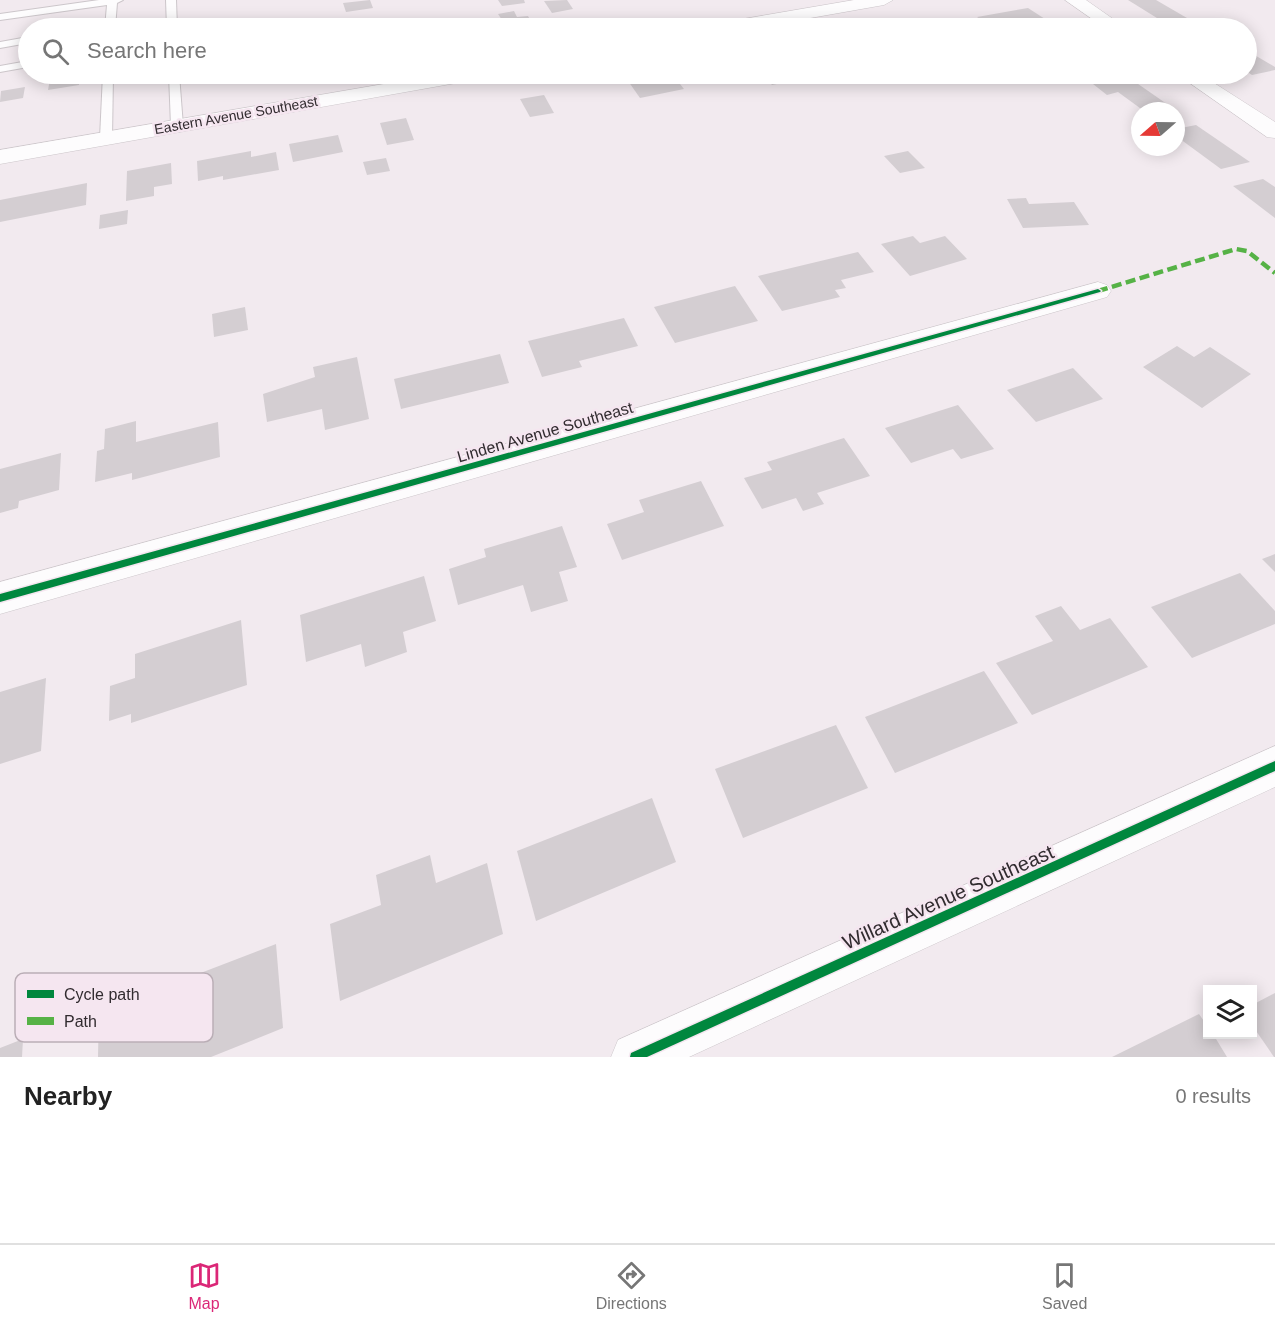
<!DOCTYPE html>
<style>
:root{--surface:#fff;--page:#f6f6f6;--text:#222;--muted:#767676;--line:#e0e0e0;--accent:#db2777}
body{margin:0;font-family:Arial,sans-serif;background:var(--page);color:var(--text)}
.controls{position:absolute;right:18px;bottom:18px;display:grid;overflow:hidden;border-radius:0px;box-shadow:0 3px 15px #0003}
.controls button{width:54px;height:54px;display:grid;place-items:center;padding:0;border:0;border-bottom:2px solid var(--line);background:var(--surface);color:var(--text);font:30px sans-serif}
.compass{position:absolute;left:1131px;top:102px;width:54px;height:54px;border-radius:50%;background:var(--surface);box-shadow:0 3px 15px #0003;rotate:250deg}
.list{margin:0;padding:0;list-style:none}
h2{display:flex;justify-content:space-between;align-items:center;height:78px;margin:0;padding:0 24px;font-size:26px}
h2 small{font-size:20px;font-weight:400;color:var(--muted)}
.icon{flex:none;width:33px;height:33px;fill:none;stroke:currentColor;stroke-width:2;stroke-linecap:round;stroke-linejoin:round}
.map{position:relative;flex:none;width:1275px;height:1057px;overflow:hidden}
.search{position:absolute;background:var(--surface);box-shadow:0 3px 15px #0003;left:18px;right:18px;top:18px;height:66px;display:flex;align-items:center;gap:15px;box-sizing:border-box;padding:0 21px;border-radius:33px;color:var(--muted);font-size:22px}
.sheet{height:186px;background:var(--surface)}
nav{display:flex;justify-content:space-around;align-items:center;box-sizing:border-box;height:84px;border-top:2px solid var(--line);background:var(--surface);font-size:16px;color:var(--muted)}
nav a{display:grid;justify-items:center;gap:3px}
nav .on{color:var(--accent)}
.map>svg:first-child{display:block}
.building{fill:#d4ced2}
.lines{fill:none;stroke-linecap:round;stroke-linejoin:round}
.lane-casing{stroke:#ccc6ca;stroke-width:2}
.street-casing{stroke:#ccc6ca;stroke-width:1}
.secondary-casing{stroke:#ccc6ca;stroke-width:1}
.lane{fill:#fdfcfd;fill-rule:evenodd}
.street{fill:#fdfcfd;fill-rule:evenodd}
.secondary{fill:#fdfcfd;fill-rule:evenodd}
.quiet{stroke:#56b246;stroke-width:4.5;stroke-dasharray:10 4.5;stroke-linecap:butt}
.cycleway-casing{stroke:#f5e6f0;stroke-width:3}
.cycleway{fill:#00873e;fill-rule:evenodd}
.labels{text-anchor:middle;dominant-baseline:central;stroke-width:5;stroke-linejoin:round;paint-order:stroke}
.far-street-label{font-size:14px;fill:#312b2f;stroke:#f5e6f0}
.street-label{font-size:16px;fill:#312b2f;stroke:#f5e6f0}
.near-street-label{font-size:20px;fill:#312b2f;stroke:#f5e6f0}
.key{fill:#f5e6f0;stroke:#baaeb6;stroke-width:1.5}
.key-label{font-size:16px;fill:#312b2f}
</style>
<div class="map">
<svg width="1275" height="1057" viewBox="0 0 1275 1057">
<rect width="100%" height="100%" fill="#f2eaef"/>
<!-- building -->
<g class="building">
<path d="M 370,0 L 373,8 L 346,12 L 343,3 Z"/>
<path d="M 498,0 L 524,0 L 525,3 L 502,6 Z"/>
<path d="M 567,0 L 573,9 L 552,13 L 544,1 Z"/>
<path d="M 1128,0 L 1156,0 L 1187,18 L 1165,23 Z"/>
<path d="M 1028,8 L 1045,19 L 992,28 L 977,17 Z"/>
<path d="M 514,11 L 517,17 L 528,16 L 534,27 L 491,28 L 488,22 L 502,20 L 498,14 Z"/>
<path d="M 933,19 L 945,28 L 912,28 L 907,24 Z"/>
<path d="M 1246,50 L 1275,67 L 1275,70 L 1252,75 L 1246,71 Z"/>
<path d="M 51,74 L 80,74 L 79,85 L 48,90 Z"/>
<path d="M 652,74 L 672,74 L 684,89 L 640,98 L 626,78 Z"/>
<path d="M 740,74 L 784,74 L 791,81 L 772,85 L 763,75 L 744,79 Z"/>
<path d="M 1128,77 L 1177,111 L 1144,111 L 1118,92 L 1107,95 L 1093,84 Z"/>
<path d="M 25,87 L 23,98 L 0,102 L 1,91 Z"/>
<path d="M 544,95 L 554,113 L 530,117 L 520,99 Z"/>
<path d="M 406,118 L 414,140 L 387,145 L 380,123 Z"/>
<path d="M 1196,125 L 1250,162 L 1221,169 L 1176,136 L 1176,129 Z"/>
<path d="M 338,135 L 343,152 L 293,162 L 289,144 Z"/>
<path d="M 251,151 L 251,157 L 276,152 L 279,170 L 223,180 L 223,176 L 198,181 L 197,161 Z"/>
<path d="M 908,151 L 925,168 L 900,173 L 884,156 Z"/>
<path d="M 386,158 L 390,171 L 367,175 L 363,162 Z"/>
<path d="M 171,163 L 172,184 L 154,187 L 154,196 L 126,201 L 127,171 Z"/>
<path d="M 1263,179 L 1275,187 L 1275,218 L 1233,186 Z"/>
<path d="M 87,183 L 86,205 L 0,222 L 0,200 Z"/>
<path d="M 1026,198 L 1029,204 L 1074,202 L 1089,225 L 1023,228 L 1007,199 Z"/>
<path d="M 128,210 L 127,224 L 99,229 L 100,215 Z"/>
<path d="M 913,236 L 920,243 L 945,236 L 967,259 L 910,276 L 881,244 Z"/>
<path d="M 858,252 L 874,272 L 841,280 L 846,288 L 835,290 L 840,297 L 782,311 L 758,276 Z"/>
<path d="M 735,286 L 758,321 L 675,343 L 654,307 Z"/>
<path d="M 245,307 L 248,330 L 214,337 L 212,314 Z"/>
<path d="M 624,318 L 638,346 L 579,361 L 582,367 L 542,377 L 528,341 Z"/>
<path d="M 1177,346 L 1194,357 L 1210,347 L 1251,374 L 1202,408 L 1143,367 Z"/>
<path d="M 500,354 L 509,383 L 401,409 L 394,379 Z"/>
<path d="M 357,357 L 369,419 L 325,430 L 322,409 L 267,422 L 263,394 L 315,377 L 313,367 Z"/>
<path d="M 1073,368 L 1103,399 L 1036,422 L 1007,390 Z"/>
<path d="M 958,405 L 994,449 L 961,459 L 953,449 L 911,463 L 885,428 Z"/>
<path d="M 136,421 L 136,442 L 218,422 L 220,457 L 132,480 L 132,473 L 95,482 L 97,451 L 104,449 L 105,429 Z"/>
<path d="M 844,438 L 870,476 L 817,493 L 824,504 L 803,511 L 796,498 L 762,509 L 744,478 L 772,470 L 767,462 Z"/>
<path d="M 61,453 L 59,490 L 19,501 L 18,508 L 0,513 L 0,469 Z"/>
<path d="M 701,481 L 724,526 L 622,560 L 607,524 L 644,512 L 639,500 Z"/>
<path d="M 562,526 L 577,567 L 559,572 L 568,601 L 531,612 L 523,585 L 458,605 L 449,569 L 486,557 L 484,549 Z"/>
<path d="M 1275,554 L 1275,572 L 1262,559 Z"/>
<path d="M 1240,573 L 1275,611 L 1275,624 L 1192,658 L 1151,607 Z"/>
<path d="M 424,576 L 436,621 L 403,632 L 407,652 L 365,667 L 361,644 L 306,662 L 300,615 Z"/>
<path d="M 1061,606 L 1080,630 L 1110,618 L 1148,667 L 1032,715 L 996,663 L 1053,641 L 1035,616 Z"/>
<path d="M 241,620 L 247,685 L 131,723 L 131,714 L 109,721 L 110,686 L 135,678 L 135,654 Z"/>
<path d="M 984,671 L 1018,723 L 895,773 L 865,717 Z"/>
<path d="M 46,678 L 41,751 L 0,764 L 0,692 Z"/>
<path d="M 836,725 L 868,788 L 743,838 L 715,769 Z"/>
<path d="M 652,798 L 676,862 L 536,921 L 517,851 Z"/>
<path d="M 430,855 L 436,883 L 487,863 L 503,934 L 340,1001 L 330,924 L 381,905 L 376,875 Z"/>
<path d="M 276,944 L 283,1028 L 211,1057 L 98,1057 L 99,1012 Z"/>
<path d="M 1275,993 L 1275,1057 L 1274,1057 L 1252,1025 L 1252,1005 Z"/>
<path d="M 1199,1014 L 1208,1027 L 1208,1034 L 1213,1034 L 1227,1057 L 1112,1057 Z"/>
<path d="M 23,1039 L 22,1057 L 0,1057 L 0,1048 Z"/>
</g>
<g class="lines">
<!-- lane casing -->
<g class="lane-casing">
<g id="lane">
<path d="M 99,0 L 123,0 L 117,3 L 115,28 L 105,28 L 107,5 L 0,20 L 0,14 Z"/>
<path d="M 166,0 L 176,0 L 177,28 L 167,28 Z"/>
<path d="M 28,37 L 28,43 L 0,48 L 0,42 Z"/>
<path d="M 28,61 L 28,67 L 0,72 L 0,66 Z"/>
<path d="M 103,74 L 113,74 L 112,138 L 106,142 L 100,138 Z"/>
<path d="M 169,74 L 179,74 L 183,126 L 177,129 L 171,126 Z"/>
</g>
</g>
<!-- street casing -->
<g class="street-casing">
<g id="street">
<path d="M 1065,0 L 1086,0 L 1126,28 L 1105,28 Z"/>
<path d="M 1177,74 L 1200,74 L 1275,122 L 1275,138 L 1267,137 Z"/>
<path d="M 1098,282 L 1107,285 L 1111,291 L 1107,297 L 0,614 L 0,582 Z"/>
<path d="M 1275,746 L 1275,787 L 689,1057 L 611,1057 L 618,1040 Z"/>
</g>
</g>
<!-- secondary casing -->
<g class="secondary-casing">
<g id="secondary">
<path d="M 854,0 L 893,0 L 884,5 L 754,28 L 717,28 L 726,22 Z"/>
<path d="M 442,74 L 483,74 L 480,78 L 473,80 L 0,164 L 0,150 Z"/>
</g>
</g>
<!-- lane -->
<use href="#lane" class="lane"/>
<!-- street -->
<use href="#street" class="street"/>
<!-- secondary -->
<use href="#secondary" class="secondary"/>
<!-- quiet -->
<path class="quiet" d="M 1098,291 L 1236,249 L 1247,251 L 1275,273"/>
<!-- cycleway casing -->
<g class="cycleway-casing">
<g id="cycleway">
<path d="M 1098,289 L 1101,291 L 1100,292 L 0,602 L 0,594 Z"/>
<path d="M 1275,761 L 1275,771 L 647,1057 L 630,1057 L 631,1053 Z"/>
</g>
</g>
<!-- cycleway -->
<use href="#cycleway" class="cycleway"/>
</g>
<g class="labels">
<!-- far-street labels -->
<g class="far-street-label">
<text transform="translate(236 115) rotate(-10)">Eastern Avenue Southeast</text>
</g>
<!-- street labels -->
<g class="street-label">
<text transform="translate(545 432) rotate(-16)">Linden Avenue Southeast</text>
</g>
<!-- near-street labels -->
<g class="near-street-label">
<text transform="translate(948 897) rotate(-24)">Willard Avenue Southeast</text>
</g>
</g>
<!-- legend -->
<rect x="15" y="973" width="198" height="69" rx="9" class="key"/>
<rect x="27" y="990" width="27" height="8" fill="#00873e"/>
<rect x="27" y="1017" width="27" height="8" fill="#56b246"/>
<g class="key-label">
<text x="64" y="1000">Cycle path</text>
<text x="64" y="1027">Path</text>
</g>
</svg>
<div class="controls">
<button><svg class="icon" aria-label="layers" viewBox="0 0 24 24"><path d="M12 4l9 5-9 5-9-5zM3 14l9 5 9-5"/></svg></button>
</div>
<svg class="compass" viewBox="-18 -18 36 36"><path d="M0-13l5 13h-10z" fill="#e53935"/><path d="M0 13l5-13h-10z" fill="#767676"/></svg>
<div class="search"><svg class="icon" aria-label="search" viewBox="0 0 24 24"><circle cx="10" cy="10" r="6"/><path d="M15 15l6 6"/></svg>Search here</div>
</div>
<section class="sheet">
<h2>Nearby<small>0 results</small></h2>
<ul class="list">
</ul>
</section>
<nav>
<a class="on"><svg class="icon" aria-label="map" viewBox="0 0 24 24"><path d="M3 6l6-2 6 2 6-2v14l-6 2-6-2-6 2zM9 4v14M15 6v14"/></svg>Map</a>
<a><svg class="icon" aria-label="directions" viewBox="0 0 24 24"><path d="M12 3l9 9-9 9-9-9zM9 14v-3h6M13 9l2 2-2 2"/></svg>Directions</a>
<a><svg class="icon" aria-label="saved" viewBox="0 0 24 24"><path d="M7 4h10v16l-5-4-5 4z"/></svg>Saved</a>
</nav>
